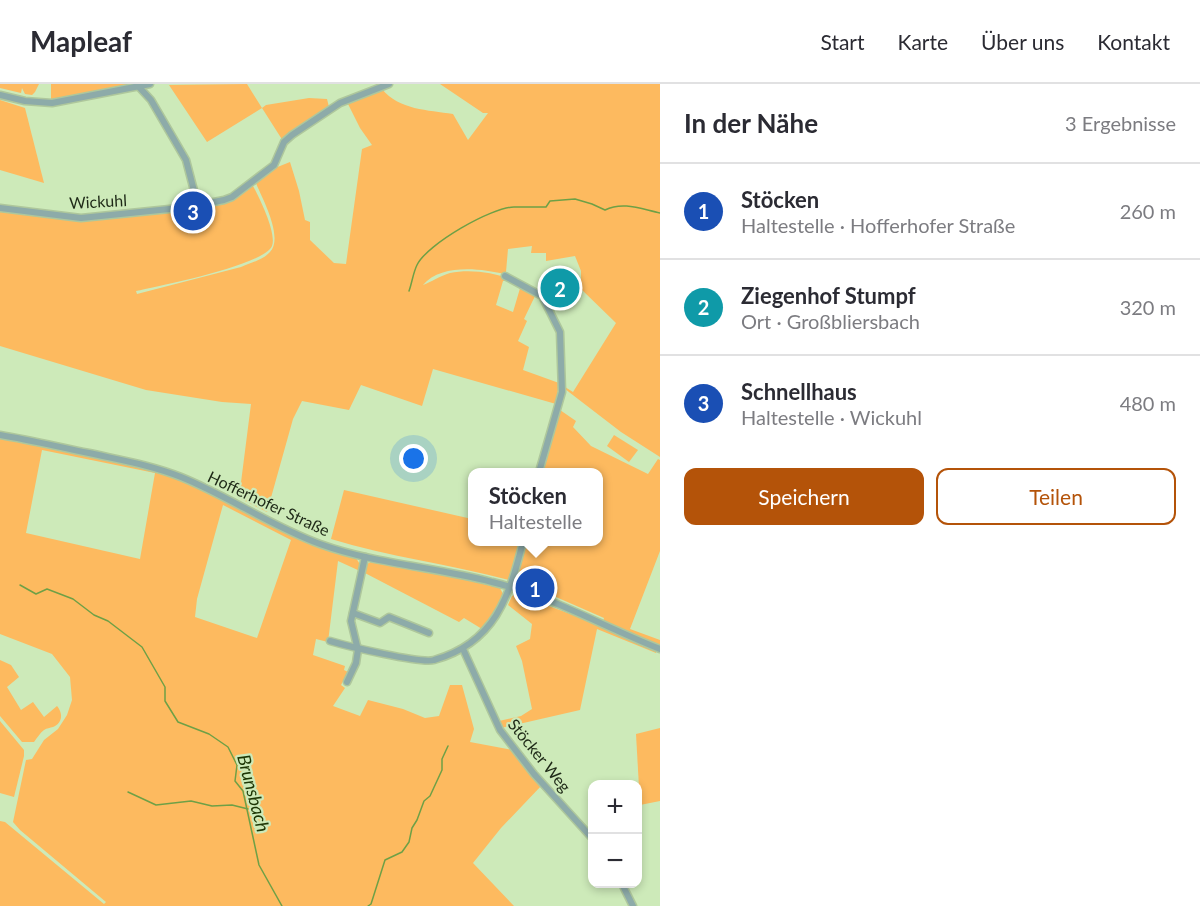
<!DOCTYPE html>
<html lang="de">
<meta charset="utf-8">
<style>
:root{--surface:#fff;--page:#f2f2f3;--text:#2b2b33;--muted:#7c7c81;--line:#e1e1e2;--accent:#b45309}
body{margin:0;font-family:Lato,sans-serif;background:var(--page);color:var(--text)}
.controls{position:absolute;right:18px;bottom:18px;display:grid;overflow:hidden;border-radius:12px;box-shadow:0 3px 9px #0003}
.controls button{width:54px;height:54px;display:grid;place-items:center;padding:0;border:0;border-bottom:2px solid var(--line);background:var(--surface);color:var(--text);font:30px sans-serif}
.you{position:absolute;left:414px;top:375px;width:21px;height:21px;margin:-15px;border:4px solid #fff;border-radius:50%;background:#1a73e8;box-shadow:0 0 0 9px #1a73e833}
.badge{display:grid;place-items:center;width:39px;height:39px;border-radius:50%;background:var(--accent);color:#fff;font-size:20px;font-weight:700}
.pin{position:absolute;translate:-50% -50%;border:3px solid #fff;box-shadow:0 2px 6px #0006}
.popup{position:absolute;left:468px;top:384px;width:135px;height:78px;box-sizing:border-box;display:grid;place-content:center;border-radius:12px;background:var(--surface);filter:drop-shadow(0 2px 4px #0005);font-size:20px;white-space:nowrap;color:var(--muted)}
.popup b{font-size:22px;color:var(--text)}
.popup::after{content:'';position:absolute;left:50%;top:100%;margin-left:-12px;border:12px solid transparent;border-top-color:var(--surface)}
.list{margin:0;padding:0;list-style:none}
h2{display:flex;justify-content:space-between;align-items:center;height:78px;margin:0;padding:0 24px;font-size:26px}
h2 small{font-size:20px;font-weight:400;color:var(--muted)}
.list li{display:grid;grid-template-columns:39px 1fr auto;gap:18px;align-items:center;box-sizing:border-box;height:96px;padding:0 24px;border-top:2px solid var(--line)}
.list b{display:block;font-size:22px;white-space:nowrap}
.list p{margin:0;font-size:20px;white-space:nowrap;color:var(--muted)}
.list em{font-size:20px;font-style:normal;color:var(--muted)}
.actions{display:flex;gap:12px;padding:18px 24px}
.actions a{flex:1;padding:14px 0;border:2px solid var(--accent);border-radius:12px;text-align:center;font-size:21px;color:var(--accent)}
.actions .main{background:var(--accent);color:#fff}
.map{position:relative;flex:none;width:660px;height:822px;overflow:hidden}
header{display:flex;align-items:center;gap:36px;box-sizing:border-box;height:84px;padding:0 30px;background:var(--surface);border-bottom:2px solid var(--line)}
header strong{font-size:28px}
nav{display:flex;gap:33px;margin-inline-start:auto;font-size:21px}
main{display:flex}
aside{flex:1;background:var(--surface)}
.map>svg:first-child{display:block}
.green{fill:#fdba5f;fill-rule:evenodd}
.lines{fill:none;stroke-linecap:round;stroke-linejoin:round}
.stream{stroke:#6ea046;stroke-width:1.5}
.minor-casing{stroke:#aec79c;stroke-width:9}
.minor{stroke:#8daba9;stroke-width:6}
.labels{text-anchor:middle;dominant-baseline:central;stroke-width:4.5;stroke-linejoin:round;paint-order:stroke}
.street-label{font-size:16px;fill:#1e2917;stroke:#cdeab9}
.water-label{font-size:18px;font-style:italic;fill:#1c3504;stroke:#cdeab9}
</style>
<header>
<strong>Mapleaf</strong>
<nav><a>Start</a><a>Karte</a><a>Über uns</a><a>Kontakt</a></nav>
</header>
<main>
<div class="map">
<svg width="660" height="822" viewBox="0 0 660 822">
<rect width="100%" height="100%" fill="#cdeab9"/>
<!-- green -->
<g class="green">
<path d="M 0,0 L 39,0 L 35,8 L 32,11 L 25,10 L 22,4 L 21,9 L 0,4 Z"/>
<path d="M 51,0 L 140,0 L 51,16 Z"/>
<path d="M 247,0 L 262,24 L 266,21 L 309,14 L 327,15 L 329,23 L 283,57 L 262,24 L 207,58 L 169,1 Z"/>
<path d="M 440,0 L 660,0 L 660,373 L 621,348 L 565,305 L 565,303 L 573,308 L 616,239 L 581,205 L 581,187 L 575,172 L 546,177 L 546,169 L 531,169 L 532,162 L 508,165 L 506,188 L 504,190 C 480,184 440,180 423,201 C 431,198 440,192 450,189 C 469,185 494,188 512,196 L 503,197 L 496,221 L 513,228 L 521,201 L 534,209 L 535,212 L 524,235 L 527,237 L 518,257 L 529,263 L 523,286 L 559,299 L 556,320 L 433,285 L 422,322 L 361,301 L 349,326 L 302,317 L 293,335 L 267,428 L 239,414 L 251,320 L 222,318 L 146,306 L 0,262 L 0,125 L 83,136 L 224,117 L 252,100 C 259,113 277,149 272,162 C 264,181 160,202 136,207 L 137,210 L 241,183 C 250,179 263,176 270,168 C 284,153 262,114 255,97 L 275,84 L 290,78 L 299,107 L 305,136 L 310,138 L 310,156 L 334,179 L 346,180 L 362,65 L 372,61 L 360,44 L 347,18 L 382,5 C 399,26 428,26 453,30 L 468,56 L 488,29 L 483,29 Z"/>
<path d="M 0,16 L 25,24 L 44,99 L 0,86 Z"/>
<path d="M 560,326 L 576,337 L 573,343 L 591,362 L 648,390 L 658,375 L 660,376 L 660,467 L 630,545 L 660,556 L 660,561 L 603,538 L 604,534 L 540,506 L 535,502 L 532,503 L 515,497 L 525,458 L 598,458 L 598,388 L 541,388 Z"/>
<path d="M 614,351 L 638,366 L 629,378 L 607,362 Z"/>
<path d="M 0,354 L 157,387 L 190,400 L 294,451 L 356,474 L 361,482 L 360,487 L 338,477 L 328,558 L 316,555 L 313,571 L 345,582 L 344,586 L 348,588 L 341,601 L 345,604 L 333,622 L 360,632 L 368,616 L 403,625 L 425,634 L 439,632 L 450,601 L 462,601 L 474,645 L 470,658 L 513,666 L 542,701 L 501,744 L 473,779 L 514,822 L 0,822 L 0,737 L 5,738 L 104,820 L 106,818 L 20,746 L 13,738 L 26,676 L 32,675 L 44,656 L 58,645 L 67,631 L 72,616 L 70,593 L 52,570 L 0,550 ZM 42,366 L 155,389 L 140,475 L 26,449 ZM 223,421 L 291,456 L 257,554 L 195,533 L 197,515 Z"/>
<path d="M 344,406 L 472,435 L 472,458 L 522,458 L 509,496 C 450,480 389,473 331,455 Z"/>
<path d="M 372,477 L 442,490 L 500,504 L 504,512 L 482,545 L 464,534 L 459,538 L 363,488 L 364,482 Z"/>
<path d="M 517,510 L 597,540 L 656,566 L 656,569 L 597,545 L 580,626 L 501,644 L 499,637 L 521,632 L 532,625 L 522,577 L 516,562 L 530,555 L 532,540 L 508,521 L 512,512 Z"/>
<path d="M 0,576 L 11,581 L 19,593 L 7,603 L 21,626 L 33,618 L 44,633 L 57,622 C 63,629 63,639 53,643 C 50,644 47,644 44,646 C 40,649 37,654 34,658 L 22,658 L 0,632 Z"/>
<path d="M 0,637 L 24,666 L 24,672 L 14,713 L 0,709 Z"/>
<path d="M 660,644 L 660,717 L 640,721 L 636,650 Z"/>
</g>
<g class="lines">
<!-- stream -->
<g class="stream">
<path d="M 409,207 C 412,199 413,189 417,181 C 427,160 492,123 514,123 C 524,123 535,123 546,123 L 550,117 L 575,115 L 592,120 L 605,126 C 623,117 641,125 660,129"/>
<path d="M 20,501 L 36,510 L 47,505 L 73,515 L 94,531 L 108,537 L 142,563 L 165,603 L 165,617 L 178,638 L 209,650 L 228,663 L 237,681 L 235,697 L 243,707 L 259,781 L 282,822"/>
<path d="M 128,708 L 156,721 L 191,717 L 212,722 L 232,721 L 248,725"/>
<path d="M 368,822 L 371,820 L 385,776 L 402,768 L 409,758 L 412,744 L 417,736 L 424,717 L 430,712 L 442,686 L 442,675 L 448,662"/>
</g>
<!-- minor casing -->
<g class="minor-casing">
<g id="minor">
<path d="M 139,3 L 151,16 L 186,76 L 198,122"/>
<path d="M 0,11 L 25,17 L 52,19 L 150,0"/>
<path d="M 0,124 L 81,134 L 189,123 L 224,116 L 232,113 L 274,81 L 284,58 L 292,51 L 340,19 L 389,0"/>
<path d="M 505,192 L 542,212 L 560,248 L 562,308 L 539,388"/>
<path d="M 0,351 C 30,356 59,363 89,369 C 120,376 151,381 181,393 C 228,412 271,442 320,460 C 375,480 435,483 492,498 C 551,512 604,543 660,565"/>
<path d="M 353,529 L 380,539 L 389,533 L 429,549"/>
<path d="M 330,557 C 347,562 421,580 434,576 C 495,559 509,513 523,458"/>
<path d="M 463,565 L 500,646 L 534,690 L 592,754"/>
<path d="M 347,598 L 356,579 L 357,572 L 358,566 L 351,537 L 365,473"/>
<path d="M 622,800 L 633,822"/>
</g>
</g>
<!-- minor -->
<use href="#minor" class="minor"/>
</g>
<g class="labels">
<!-- street labels -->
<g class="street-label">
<text transform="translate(98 117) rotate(-3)">Wickuhl</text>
<text transform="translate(269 419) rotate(25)">Hofferhofer Straße</text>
<text transform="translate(540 671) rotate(51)">Stöcker Weg</text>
</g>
<!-- water labels -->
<g class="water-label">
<text transform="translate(254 709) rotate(75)">Brunsbach</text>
</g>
</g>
</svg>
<div class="controls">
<button>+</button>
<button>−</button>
</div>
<div class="you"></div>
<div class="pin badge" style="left:535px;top:504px;background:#1a4fb4">1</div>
<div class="popup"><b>Stöcken</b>Haltestelle</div>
<div class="pin badge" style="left:560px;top:204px;background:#0f9aa8">2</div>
<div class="pin badge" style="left:193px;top:127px;background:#1a4fb4">3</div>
</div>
<aside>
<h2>In der Nähe<small>3 Ergebnisse</small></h2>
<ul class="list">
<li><span class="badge" style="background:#1a4fb4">1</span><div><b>Stöcken</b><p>Haltestelle · Hofferhofer Straße</p></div><em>260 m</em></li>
<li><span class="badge" style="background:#0f9aa8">2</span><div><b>Ziegenhof Stumpf</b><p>Ort · Großbliersbach</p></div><em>320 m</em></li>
<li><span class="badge" style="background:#1a4fb4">3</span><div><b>Schnellhaus</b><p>Haltestelle · Wickuhl</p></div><em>480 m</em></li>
</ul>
<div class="actions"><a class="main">Speichern</a><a>Teilen</a></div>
</aside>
</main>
